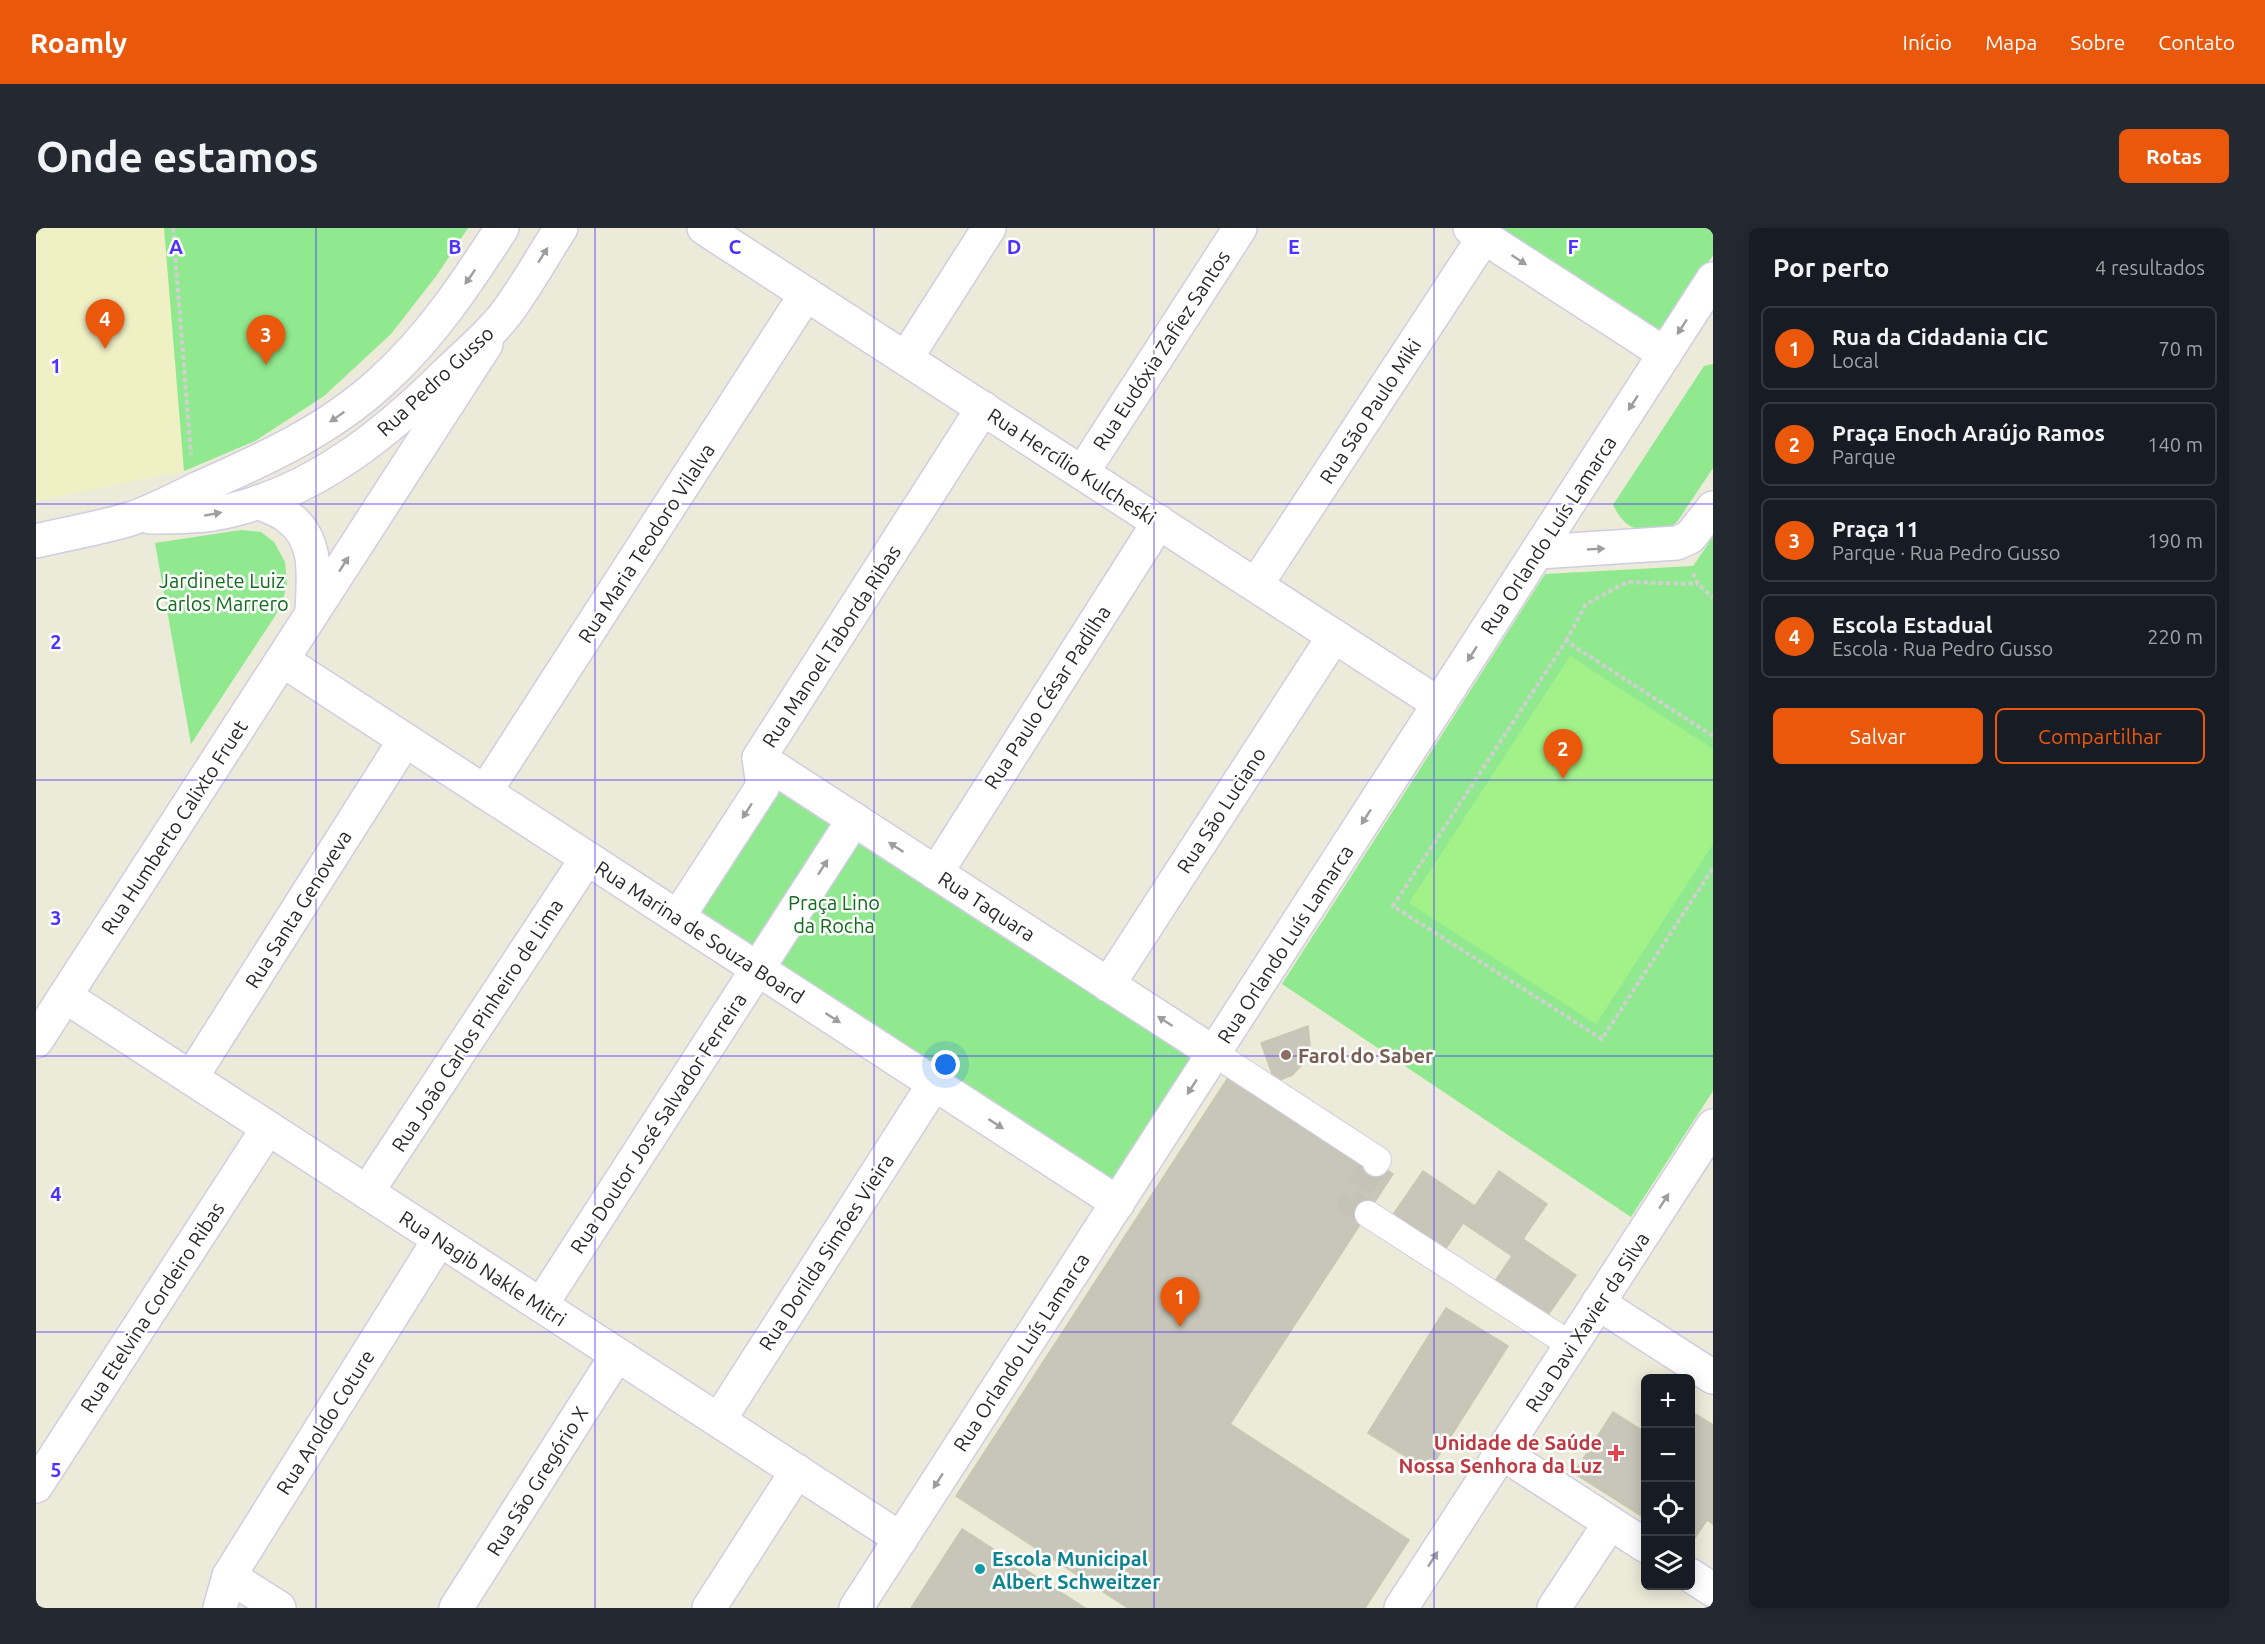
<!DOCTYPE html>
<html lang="pt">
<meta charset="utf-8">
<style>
:root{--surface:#171b24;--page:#242831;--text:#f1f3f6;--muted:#9ea1a6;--line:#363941;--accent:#ea580c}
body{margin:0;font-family:Ubuntu,sans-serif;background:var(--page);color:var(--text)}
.controls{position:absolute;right:18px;bottom:18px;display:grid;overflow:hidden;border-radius:9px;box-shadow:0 3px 15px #0003}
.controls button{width:54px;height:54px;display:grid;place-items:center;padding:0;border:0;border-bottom:2px solid var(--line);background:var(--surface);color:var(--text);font:30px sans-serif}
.you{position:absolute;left:910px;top:837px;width:21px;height:21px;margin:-15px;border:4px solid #fff;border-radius:50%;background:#1a73e8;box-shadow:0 0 0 9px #1a73e833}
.badge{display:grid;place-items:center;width:39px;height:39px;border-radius:50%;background:var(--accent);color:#fff;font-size:20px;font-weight:700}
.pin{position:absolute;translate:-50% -50px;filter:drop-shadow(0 2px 3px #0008)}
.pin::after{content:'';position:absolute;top:32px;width:21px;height:18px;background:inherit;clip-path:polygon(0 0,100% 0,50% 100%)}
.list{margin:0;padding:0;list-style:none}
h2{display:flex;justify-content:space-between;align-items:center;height:78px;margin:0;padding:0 24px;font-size:26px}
h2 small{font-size:20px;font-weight:400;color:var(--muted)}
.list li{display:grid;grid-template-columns:39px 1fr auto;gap:18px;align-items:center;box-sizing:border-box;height:84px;margin:0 12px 12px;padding:0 12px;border:2px solid var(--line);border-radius:9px}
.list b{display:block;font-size:22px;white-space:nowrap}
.list p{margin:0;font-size:20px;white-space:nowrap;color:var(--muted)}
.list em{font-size:20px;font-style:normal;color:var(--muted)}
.actions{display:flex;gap:12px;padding:18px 24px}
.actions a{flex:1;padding:14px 0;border:2px solid var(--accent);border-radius:9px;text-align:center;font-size:21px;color:var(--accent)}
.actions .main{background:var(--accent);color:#fff}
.icon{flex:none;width:33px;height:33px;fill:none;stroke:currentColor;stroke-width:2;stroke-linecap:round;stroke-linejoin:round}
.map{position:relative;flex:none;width:1677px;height:1380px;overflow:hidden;border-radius:9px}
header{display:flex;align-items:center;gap:36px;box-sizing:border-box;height:84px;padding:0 30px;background:var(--accent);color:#fff}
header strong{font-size:28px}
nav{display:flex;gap:33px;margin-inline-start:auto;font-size:21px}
.intro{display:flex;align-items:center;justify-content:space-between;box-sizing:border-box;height:144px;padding:0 36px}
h1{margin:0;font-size:42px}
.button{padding:15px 27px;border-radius:9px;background:var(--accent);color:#fff;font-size:21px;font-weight:700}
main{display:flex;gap:36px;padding:0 36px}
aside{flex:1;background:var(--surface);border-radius:9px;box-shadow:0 3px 15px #0003}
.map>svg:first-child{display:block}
.education{fill:#f0f0c5}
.green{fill:#90e98e}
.pitch{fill:#a3f289}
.building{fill:#c7c6b8;stroke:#c8c7b2;stroke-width:1.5}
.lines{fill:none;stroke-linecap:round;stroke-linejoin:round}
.pedestrian-tunnel{stroke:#c5c3b5;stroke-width:26;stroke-dasharray:26 13;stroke-linecap:butt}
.pedestrian-casing{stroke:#d0cde3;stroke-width:28}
.minor-casing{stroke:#d0cde3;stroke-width:36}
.secondary-casing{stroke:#d0cde3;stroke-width:36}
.path{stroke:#d0d0d0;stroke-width:4;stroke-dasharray:4.5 3;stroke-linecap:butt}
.pedestrian{stroke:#fff;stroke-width:26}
.minor{stroke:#fff;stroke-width:33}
.secondary{stroke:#fff;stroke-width:33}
.oneway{fill:#9e9e9e}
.grid{fill:none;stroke:#4e32ff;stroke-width:1.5;stroke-opacity:0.55}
.education-dot{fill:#8d6e63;stroke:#fff;stroke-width:2}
.health-dot{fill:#e0444e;stroke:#fff;stroke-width:2}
.culture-dot{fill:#0f9aa8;stroke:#fff;stroke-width:2}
.labels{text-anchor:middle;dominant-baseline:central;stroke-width:5;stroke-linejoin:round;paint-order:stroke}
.street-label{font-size:20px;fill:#282828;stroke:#fff}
.park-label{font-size:20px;fill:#126b1c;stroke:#fff}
.education-label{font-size:20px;font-weight:bold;fill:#785e54;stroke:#fff;text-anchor:start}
.health-label{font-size:20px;font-weight:bold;fill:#be3a42;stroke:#fff;text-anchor:end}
.culture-label{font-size:20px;font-weight:bold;fill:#0d838f;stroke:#fff;text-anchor:start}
.grid-label{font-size:20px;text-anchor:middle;font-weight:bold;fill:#4e32ff;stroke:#fff;stroke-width:5;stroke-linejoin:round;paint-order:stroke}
</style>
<header>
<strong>Roamly</strong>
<nav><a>Início</a><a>Mapa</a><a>Sobre</a><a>Contato</a></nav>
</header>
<div class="intro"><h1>Onde estamos</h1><a class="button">Rotas</a></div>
<main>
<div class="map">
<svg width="1677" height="1380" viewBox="0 0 1677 1380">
<rect width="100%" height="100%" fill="#ecead8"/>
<!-- education -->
<path class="education" d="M 0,0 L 128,0 L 148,243 L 0,273 Z"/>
<!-- green -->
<g class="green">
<path d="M 128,0 L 432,0 L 401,47 L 355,106 L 288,168 L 219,213 L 148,243 Z"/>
<path d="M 1464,0 L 1677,0 L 1677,27 L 1625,106 Z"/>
<path d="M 1677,136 L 1677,240 L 1641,294 C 1635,299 1631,300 1624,301 C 1600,305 1588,299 1577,277 L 1668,138 Z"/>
<path d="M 205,302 L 225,304 L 238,314 L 249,334 L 251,357 L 245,379 L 155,516 L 119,315 Z"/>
<path d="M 1677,309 L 1677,863 L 1595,989 L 1246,756 L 1509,346 L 1657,338 Z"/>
<path d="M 744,559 L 1157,827 L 1074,955 L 661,687 Z"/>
</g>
<!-- pitch -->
<path class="pitch" d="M 1534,428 L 1677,521 L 1677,616 L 1560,796 L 1373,675 Z"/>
<!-- building -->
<g class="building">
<path d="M 1272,798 L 1274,818 L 1266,837 L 1256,847 L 1239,854 L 1225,815 Z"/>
<path d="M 1197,842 L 1357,946 L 1194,1196 L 1373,1312 L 1329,1380 L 1092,1380 L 920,1268 Z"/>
<path d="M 1387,943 L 1439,978 L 1463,943 L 1511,976 L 1487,1011 L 1540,1047 L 1507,1094 L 1455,1059 L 1476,1028 L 1427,995 L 1406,1026 L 1354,991 Z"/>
<path d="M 1410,1080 L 1472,1118 L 1393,1243 L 1332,1205 Z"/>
<path d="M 1654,1183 L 1677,1197 L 1677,1296 L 1671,1292 L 1654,1317 Z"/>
<path d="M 1577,1184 L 1610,1205 L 1610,1291 L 1538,1245 Z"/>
<path d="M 926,1301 L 1049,1380 L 875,1380 Z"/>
</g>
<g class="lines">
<!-- pedestrian-tunnel -->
<path class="pedestrian-tunnel" d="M 1332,986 L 1314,974 L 1340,935"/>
<!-- pedestrian casing -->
<g class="pedestrian-casing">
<g id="pedestrian">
<path d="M 1178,825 L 1342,932 L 1340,935"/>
<path d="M 1332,986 L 1535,1117"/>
</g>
</g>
<!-- minor casing -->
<g class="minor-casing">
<g id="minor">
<path d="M 668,0 L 1403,476"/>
<path d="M 1434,0 L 1629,126"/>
<path d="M 870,130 L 953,0"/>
<path d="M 1046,245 L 1204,0"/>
<path d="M 222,274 C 232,279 244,282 252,289 C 284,312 277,351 276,385"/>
<path d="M 1502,324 L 1641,315 L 1654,309 L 1677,280"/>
<path d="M 1220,357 L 1448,9"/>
<path d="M 246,432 L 1082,975"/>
<path d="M 723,530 L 1178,825"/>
<path d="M 449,564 L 770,66"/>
<path d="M 900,645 L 1123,294"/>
<path d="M 642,689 L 727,558 L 723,530 L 947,180"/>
<path d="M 1072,757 L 1298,408"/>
<path d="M 29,768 L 865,1311"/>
<path d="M 0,813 L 450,116"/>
<path d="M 155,850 L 369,512"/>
<path d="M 331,964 L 551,630"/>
<path d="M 1562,1075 L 1677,1149"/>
<path d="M 505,1077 L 818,591"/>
<path d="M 683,1192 L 898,856"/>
<path d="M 1466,1225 L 1610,1318"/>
<path d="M 0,1258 L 232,900"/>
<path d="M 1654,1347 L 1677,1362"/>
<path d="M 193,1348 L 243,1380"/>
<path d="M 184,1380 L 193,1348 L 403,1012"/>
<path d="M 420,1380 L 581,1127"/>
<path d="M 673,1380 L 761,1243"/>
<path d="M 820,1380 L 1677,51"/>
<path d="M 1365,1380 L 1677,898"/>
<path d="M 1518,1380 L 1574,1295"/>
</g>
</g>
<!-- secondary casing -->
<g class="secondary-casing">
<g id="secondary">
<path d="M 114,289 C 142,289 169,289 196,282 C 282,261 352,204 413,143 C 431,126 452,108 468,88 C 489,61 506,29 525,0"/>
<path d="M 0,313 C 32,305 66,300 97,290 C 120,282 142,270 163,260 C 229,231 293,202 346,153 C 395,109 431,54 466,0"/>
</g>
</g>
<!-- path -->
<g class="path">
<path d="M 137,0 L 155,227"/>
<path d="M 1657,345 L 1662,356 L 1677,370"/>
<path d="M 1530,413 L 1550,376 L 1591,354 L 1662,356"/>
<path d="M 1677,508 L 1530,413 L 1357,678 L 1566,811 L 1677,640"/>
</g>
<!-- pedestrian -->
<use href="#pedestrian" class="pedestrian"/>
<!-- minor -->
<use href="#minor" class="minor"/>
<!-- secondary -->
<use href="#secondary" class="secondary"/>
</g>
<!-- one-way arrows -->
<defs><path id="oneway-solid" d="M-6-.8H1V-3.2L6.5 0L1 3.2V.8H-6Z" transform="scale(1.5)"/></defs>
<g class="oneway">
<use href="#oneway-solid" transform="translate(507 27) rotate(-57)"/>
<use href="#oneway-solid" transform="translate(1483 32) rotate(33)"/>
<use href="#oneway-solid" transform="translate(434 49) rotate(125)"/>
<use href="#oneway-solid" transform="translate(1646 99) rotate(123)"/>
<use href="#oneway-solid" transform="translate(1597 175) rotate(123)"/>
<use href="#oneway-solid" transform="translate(301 189) rotate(145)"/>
<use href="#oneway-solid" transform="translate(177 286) rotate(-10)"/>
<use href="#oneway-solid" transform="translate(1560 321) rotate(-3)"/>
<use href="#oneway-solid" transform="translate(308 336) rotate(-57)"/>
<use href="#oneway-solid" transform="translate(1436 426) rotate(123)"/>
<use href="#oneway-solid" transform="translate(711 583) rotate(123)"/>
<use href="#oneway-solid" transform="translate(1330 589) rotate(123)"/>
<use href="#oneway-solid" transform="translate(860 619) rotate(-147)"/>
<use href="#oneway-solid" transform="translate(787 639) rotate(-57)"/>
<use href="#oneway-solid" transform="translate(797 790) rotate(33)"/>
<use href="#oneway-solid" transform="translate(1129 793) rotate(-147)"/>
<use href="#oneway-solid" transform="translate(1156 859) rotate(123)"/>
<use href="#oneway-solid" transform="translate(960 896) rotate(33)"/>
<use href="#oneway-solid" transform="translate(1628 973) rotate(-57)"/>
<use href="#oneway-solid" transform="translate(902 1253) rotate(123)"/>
<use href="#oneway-solid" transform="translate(1397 1331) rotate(-57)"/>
</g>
<!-- grid -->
<path class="grid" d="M 280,0 L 280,1380M 559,0 L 559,1380M 838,0 L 838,1380M 1118,0 L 1118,1380M 1398,0 L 1398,1380M 0,276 L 1677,276M 0,552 L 1677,552M 0,828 L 1677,828M 0,1104 L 1677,1104"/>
<!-- markers -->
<circle class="education-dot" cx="1250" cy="827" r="6"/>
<path class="health-dot" d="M1577 1216h6v6h6v6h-6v6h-6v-6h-6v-6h6z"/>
<circle class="culture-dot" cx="944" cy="1341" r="6"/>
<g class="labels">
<!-- street labels -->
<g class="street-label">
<text transform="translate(1125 122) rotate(-57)">Rua Eudóxia Zafiez Santos</text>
<text transform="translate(399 153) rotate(-43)">Rua Pedro Gusso</text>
<text transform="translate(1334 183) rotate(-57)">Rua São Paulo Miki</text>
<text transform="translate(1036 238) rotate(33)">Rua Hercílio Kulcheski</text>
<text transform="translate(1512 307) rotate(-57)">Rua Orlando Luís Lamarca</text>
<text transform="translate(610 315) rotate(-57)">Rua Maria Teodoro Vilalva</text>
<text transform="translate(795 418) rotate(-57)">Rua Manoel Taborda Ribas</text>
<text transform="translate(1011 469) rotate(-57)">Rua Paulo César Padilha</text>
<text transform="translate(1185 582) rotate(-57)">Rua São Luciano</text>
<text transform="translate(138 599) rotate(-57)">Rua Humberto Calixto Fruet</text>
<text transform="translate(951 678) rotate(33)">Rua Taquara</text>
<text transform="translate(262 681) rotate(-58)">Rua Santa Genoveva</text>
<text transform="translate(664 704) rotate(33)">Rua Marina de Souza Board</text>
<text transform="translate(1249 716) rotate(-57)">Rua Orlando Luís Lamarca</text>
<text transform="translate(441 797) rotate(-57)">Rua João Carlos Pinheiro de Lima</text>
<text transform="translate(622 895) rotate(-57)">Rua Doutor José Salvador Ferreira</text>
<text transform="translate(790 1024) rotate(-57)">Rua Dorilda Simões Vieira</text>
<text transform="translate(447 1040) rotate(33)">Rua Nagib Nakle Mitri</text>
<text transform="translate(116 1079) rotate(-57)">Rua Etelvina Cordeiro Ribas</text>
<text transform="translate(1551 1094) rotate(-57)">Rua Davi Xavier da Silva</text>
<text transform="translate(985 1124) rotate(-57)">Rua Orlando Luís Lamarca</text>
<text transform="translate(289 1194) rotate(-58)">Rua Aroldo Coture</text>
<text transform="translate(501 1253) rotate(-58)">Rua São Gregório X</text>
</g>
<!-- park labels -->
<g class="park-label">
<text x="186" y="352">Jardinete Luiz<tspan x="186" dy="23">Carlos Marrero</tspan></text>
<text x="798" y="674">Praça Lino<tspan x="798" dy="23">da Rocha</tspan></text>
</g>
<!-- education labels -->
<g class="education-label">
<text x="1262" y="827">Farol do Saber</text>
</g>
<!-- health labels -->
<g class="health-label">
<text x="1566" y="1214">Unidade de Saúde<tspan x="1566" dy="23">Nossa Senhora da Luz</tspan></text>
</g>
<!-- culture labels -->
<g class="culture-label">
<text x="956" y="1330">Escola Municipal<tspan x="956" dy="23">Albert Schweitzer</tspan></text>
</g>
</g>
<g class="grid-label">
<text x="140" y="26">A</text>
<text x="419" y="26">B</text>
<text x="699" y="26">C</text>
<text x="978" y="26">D</text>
<text x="1258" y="26">E</text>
<text x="1537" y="26">F</text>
<text x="20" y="145">1</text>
<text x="20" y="421">2</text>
<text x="20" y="697">3</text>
<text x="20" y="973">4</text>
<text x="20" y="1249">5</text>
</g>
</svg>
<div class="controls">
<button>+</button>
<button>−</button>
<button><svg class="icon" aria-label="locate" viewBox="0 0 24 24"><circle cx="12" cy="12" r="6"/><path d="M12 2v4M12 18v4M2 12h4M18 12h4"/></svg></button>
<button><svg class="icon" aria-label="layers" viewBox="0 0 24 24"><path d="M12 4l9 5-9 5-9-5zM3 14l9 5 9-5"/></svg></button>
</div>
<div class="you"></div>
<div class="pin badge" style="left:1144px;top:1099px">1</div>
<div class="pin badge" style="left:1527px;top:551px">2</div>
<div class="pin badge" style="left:230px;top:137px">3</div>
<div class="pin badge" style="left:69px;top:121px">4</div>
</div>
<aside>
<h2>Por perto<small>4 resultados</small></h2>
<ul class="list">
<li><span class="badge">1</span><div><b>Rua da Cidadania CIC</b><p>Local</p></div><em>70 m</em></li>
<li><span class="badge">2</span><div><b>Praça Enoch Araújo Ramos</b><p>Parque</p></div><em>140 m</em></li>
<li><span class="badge">3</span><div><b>Praça 11</b><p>Parque · Rua Pedro Gusso</p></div><em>190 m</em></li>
<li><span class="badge">4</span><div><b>Escola Estadual</b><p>Escola · Rua Pedro Gusso</p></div><em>220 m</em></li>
</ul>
<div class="actions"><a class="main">Salvar</a><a>Compartilhar</a></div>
</aside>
</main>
